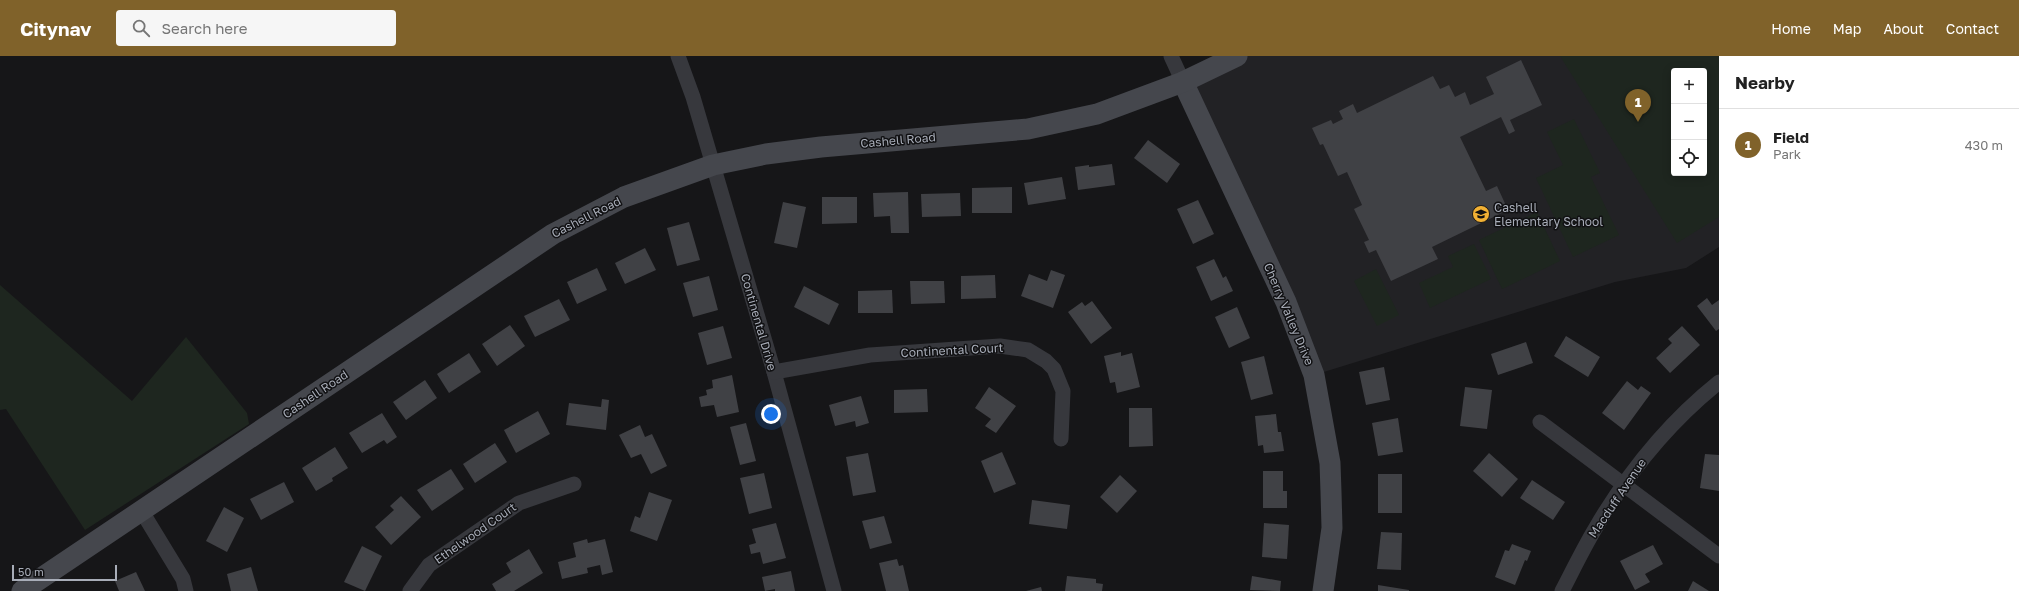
<!DOCTYPE html>
<meta charset="utf-8">
<style>
:root{--surface:#fff;--page:#f6f6f6;--text:#222;--muted:#767676;--line:#e0e0e0;--accent:#80622a}
body{margin:0;font-family:"Golos Text",sans-serif;background:var(--page);color:var(--text)}
.controls{position:absolute;right:12px;top:12px;display:grid;overflow:hidden;border-radius:4px;box-shadow:0 2px 10px #0003}
.controls button{width:36px;height:36px;display:grid;place-items:center;padding:0;border:0;border-bottom:1px solid var(--line);background:var(--surface);color:var(--text);font:20px sans-serif}
.scale{position:absolute;left:12px;bottom:10px;width:105px;box-sizing:border-box;padding-left:4px;border:2px solid #a8adb8;border-top:0;font-size:11px;line-height:14px;white-space:nowrap;color:#a8adb8;-webkit-text-stroke:3px #111113;paint-order:stroke}
.you{position:absolute;left:771px;top:358px;width:14px;height:14px;margin:-10px;border:3px solid #fff;border-radius:50%;background:#1a73e8;box-shadow:0 0 0 6px #1a73e833}
.badge{display:grid;place-items:center;width:26px;height:26px;border-radius:50%;background:var(--accent);color:#fff;font-size:13px;font-weight:700}
.pin{position:absolute;translate:-50% -33px;filter:drop-shadow(0 1px 2px #0008)}
.pin::after{content:'';position:absolute;top:21px;width:14px;height:12px;background:inherit;clip-path:polygon(0 0,100% 0,50% 100%)}
.list{margin:0;padding:0;list-style:none}
h2{display:flex;justify-content:space-between;align-items:center;height:52px;margin:0;padding:0 16px;font-size:17px}
h2 small{font-size:13px;font-weight:400;color:var(--muted)}
.list li{display:grid;grid-template-columns:26px 1fr auto;gap:12px;align-items:center;box-sizing:border-box;height:72px;padding:0 16px;border-top:1px solid var(--line)}
.list b{display:block;font-size:15px;white-space:nowrap}
.list p{margin:0;font-size:13px;white-space:nowrap;color:var(--muted)}
.list em{font-size:13px;font-style:normal;color:var(--muted)}
.icon{flex:none;width:22px;height:22px;fill:none;stroke:currentColor;stroke-width:2;stroke-linecap:round;stroke-linejoin:round}
.map{position:relative;flex:none;width:1719px;height:535px;overflow:hidden}
header{display:flex;align-items:center;gap:24px;box-sizing:border-box;height:56px;padding:0 20px;background:var(--accent);color:#fff}
header strong{font-size:19px}
nav{display:flex;gap:22px;margin-inline-start:auto;font-size:14px}
.search{width:280px;height:36px;background:var(--page);display:flex;align-items:center;gap:10px;box-sizing:border-box;padding:0 14px;border-radius:4px;color:var(--muted);font-size:15px}
main{display:flex}
aside{flex:1;background:var(--surface)}
.map>svg:first-child{display:block}
.built{fill:#222225;fill-rule:evenodd}
.green{fill:#1e261f;fill-rule:evenodd}
.building{fill:#404145}
.lines{fill:none;stroke-linecap:round;stroke-linejoin:round}
.street{stroke:#37383d;stroke-width:15}
.secondary{stroke:#45474d;stroke-width:21}
.labels{text-anchor:middle;dominant-baseline:central;stroke-width:3;stroke-linejoin:round;paint-order:stroke}
.street-label{font-size:12px;fill:#a8adb8;stroke:#111113}
.poi-label{font-size:12px;fill:#a8adb8;stroke:#111113;text-anchor:start}
</style>
<header>
<strong>Citynav</strong>
<div class="search"><svg class="icon" aria-label="search" viewBox="0 0 24 24"><circle cx="10" cy="10" r="6"/><path d="M15 15l6 6"/></svg>Search here</div>
<nav><a>Home</a><a>Map</a><a>About</a><a>Contact</a></nav>
</header>
<main>
<div class="map">
<svg width="1719" height="535" viewBox="0 0 1719 535">
<rect width="100%" height="100%" fill="#161618"/>
<!-- built -->
<path class="built" d="M 1237,0 L 1719,0 L 1719,191 L 1686,212 L 1615,226 L 1314,319 L 1183,26 ZM 1674,15 L 1704,15 L 1704,117 L 1674,117 Z"/>
<!-- green -->
<g class="green">
<path d="M 1560,0 L 1719,0 L 1719,161 L 1677,187 ZM 1674,15 L 1704,15 L 1704,117 L 1674,117 Z"/>
<path d="M 1574,63 L 1600,117 L 1591,121 L 1619,179 L 1573,201 L 1536,122 L 1563,109 L 1547,76 Z"/>
<path d="M 1537,156 L 1560,205 L 1502,233 L 1479,184 Z"/>
<path d="M 1474,188 L 1491,223 L 1430,252 L 1419,227 L 1453,211 L 1448,200 Z"/>
<path d="M 1376,213 L 1399,259 L 1377,270 L 1354,225 Z"/>
<path d="M 0,229 L 132,345 L 186,281 L 247,357 L 249,368 L 85,474 L 6,353 L 0,354 Z"/>
</g>
<!-- building -->
<g class="building">
<path d="M 1521,4 L 1542,49 L 1510,64 L 1515,75 L 1509,78 L 1501,61 L 1460,81 L 1486,135 L 1497,130 L 1508,154 L 1432,191 L 1438,203 L 1391,225 L 1376,194 L 1369,197 L 1364,186 L 1369,184 L 1354,153 L 1362,149 L 1347,116 L 1338,120 L 1323,88 L 1320,89 L 1312,72 L 1331,64 L 1333,68 L 1343,63 L 1339,55 L 1353,48 L 1357,57 L 1433,20 L 1440,33 L 1449,29 L 1455,41 L 1465,36 L 1470,49 L 1494,38 L 1486,21 Z"/>
<path d="M 1148,84 L 1180,108 L 1167,127 L 1134,102 Z"/>
<path d="M 1112,108 L 1115,129 L 1078,134 L 1075,111 L 1089,109 L 1089,111 Z"/>
<path d="M 1062,121 L 1066,143 L 1028,149 L 1024,127 Z"/>
<path d="M 1012,131 L 1012,157 L 972,157 L 972,132 Z"/>
<path d="M 908,136 L 909,177 L 891,177 L 890,160 L 874,161 L 873,137 Z"/>
<path d="M 960,137 L 961,160 L 922,161 L 921,138 Z"/>
<path d="M 822,141 L 857,141 L 857,167 L 822,168 Z"/>
<path d="M 1198,144 L 1214,178 L 1193,188 L 1177,153 Z"/>
<path d="M 783,146 L 806,151 L 797,192 L 774,187 Z"/>
<path d="M 689,166 L 700,204 L 677,210 L 667,172 Z"/>
<path d="M 645,192 L 656,214 L 625,228 L 615,207 Z"/>
<path d="M 1214,203 L 1223,222 L 1226,220 L 1233,235 L 1211,245 L 1196,211 Z"/>
<path d="M 597,212 L 607,234 L 577,248 L 567,226 Z"/>
<path d="M 1051,214 L 1065,219 L 1053,252 L 1021,240 L 1029,218 L 1047,225 Z"/>
<path d="M 995,219 L 996,242 L 961,243 L 961,220 Z"/>
<path d="M 709,220 L 718,254 L 693,261 L 683,227 Z"/>
<path d="M 910,225 L 944,225 L 945,247 L 911,248 Z"/>
<path d="M 804,230 L 839,248 L 829,269 L 794,251 Z"/>
<path d="M 892,234 L 893,257 L 858,257 L 858,235 Z"/>
<path d="M 1707,242 L 1712,249 L 1719,244 L 1719,273 L 1716,275 L 1697,250 Z"/>
<path d="M 559,243 L 570,264 L 535,281 L 524,260 Z"/>
<path d="M 1092,245 L 1112,272 L 1091,288 L 1068,256 L 1082,246 L 1085,250 Z"/>
<path d="M 1237,251 L 1250,282 L 1229,292 L 1215,261 Z"/>
<path d="M 510,269 L 525,290 L 497,310 L 482,288 Z"/>
<path d="M 723,270 L 732,302 L 707,309 L 698,277 Z"/>
<path d="M 1682,270 L 1700,289 L 1670,317 L 1656,302 L 1672,287 L 1668,283 Z"/>
<path d="M 1566,280 L 1600,301 L 1588,321 L 1554,300 Z"/>
<path d="M 1526,286 L 1533,307 L 1498,319 L 1491,298 Z"/>
<path d="M 1121,296 L 1121,300 L 1132,297 L 1140,331 L 1117,337 L 1115,326 L 1110,327 L 1104,300 Z"/>
<path d="M 469,297 L 481,316 L 449,337 L 437,318 Z"/>
<path d="M 1264,300 L 1273,338 L 1251,344 L 1241,306 Z"/>
<path d="M 1384,311 L 1390,344 L 1366,349 L 1359,316 Z"/>
<path d="M 732,319 L 739,356 L 717,361 L 714,349 L 701,351 L 699,341 L 707,339 L 706,334 L 713,332 L 712,324 Z"/>
<path d="M 425,324 L 437,342 L 406,364 L 393,346 Z"/>
<path d="M 1627,325 L 1638,334 L 1641,330 L 1651,337 L 1624,374 L 1602,357 Z"/>
<path d="M 989,331 L 1016,350 L 996,377 L 985,370 L 991,363 L 975,352 Z"/>
<path d="M 1465,331 L 1492,334 L 1487,373 L 1460,370 Z"/>
<path d="M 927,333 L 928,356 L 894,357 L 894,334 Z"/>
<path d="M 861,340 L 869,367 L 856,371 L 855,365 L 835,370 L 829,349 Z"/>
<path d="M 602,343 L 609,344 L 606,374 L 566,369 L 569,347 L 601,351 Z"/>
<path d="M 1129,352 L 1152,352 L 1153,390 L 1129,391 Z"/>
<path d="M 538,355 L 550,378 L 516,397 L 504,374 Z"/>
<path d="M 382,357 L 397,381 L 387,388 L 384,384 L 362,397 L 349,377 Z"/>
<path d="M 1276,358 L 1278,376 L 1281,376 L 1284,395 L 1264,397 L 1263,389 L 1258,390 L 1255,360 Z"/>
<path d="M 1398,362 L 1403,396 L 1378,400 L 1372,367 Z"/>
<path d="M 746,367 L 756,405 L 740,409 L 730,371 Z"/>
<path d="M 640,369 L 645,381 L 652,378 L 667,410 L 651,418 L 641,398 L 631,402 L 619,379 Z"/>
<path d="M 495,387 L 507,406 L 475,427 L 463,408 Z"/>
<path d="M 335,391 L 348,412 L 332,422 L 333,425 L 316,435 L 302,412 Z"/>
<path d="M 1002,396 L 1016,428 L 994,437 L 981,405 Z"/>
<path d="M 868,397 L 876,436 L 853,440 L 846,401 Z"/>
<path d="M 1489,397 L 1518,423 L 1502,441 L 1473,415 Z"/>
<path d="M 1705,398 L 1719,399 L 1719,435 L 1700,432 Z"/>
<path d="M 451,413 L 464,433 L 432,455 L 417,434 Z"/>
<path d="M 1263,415 L 1283,415 L 1283,435 L 1287,435 L 1287,452 L 1263,452 Z"/>
<path d="M 764,417 L 772,452 L 749,458 L 740,422 Z"/>
<rect x="1378" y="418" width="24" height="39"/>
<path d="M 1120,419 L 1137,435 L 1117,457 L 1100,441 Z"/>
<path d="M 1532,424 L 1565,446 L 1553,464 L 1520,442 Z"/>
<path d="M 284,426 L 294,446 L 261,464 L 250,443 Z"/>
<path d="M 649,436 L 672,444 L 657,485 L 630,475 L 635,460 L 640,462 Z"/>
<path d="M 401,440 L 421,461 L 391,489 L 375,471 L 394,454 L 390,450 Z"/>
<path d="M 1032,444 L 1070,449 L 1067,473 L 1029,468 Z"/>
<path d="M 224,451 L 244,462 L 227,496 L 206,485 Z"/>
<path d="M 884,460 L 892,487 L 870,493 L 862,465 Z"/>
<path d="M 776,467 L 786,502 L 763,508 L 760,496 L 751,498 L 749,489 L 756,487 L 752,473 Z"/>
<path d="M 1264,467 L 1289,469 L 1287,503 L 1262,501 Z"/>
<path d="M 1381,476 L 1402,477 L 1401,514 L 1377,513 Z"/>
<path d="M 587,483 L 588,487 L 605,483 L 613,516 L 602,519 L 600,509 L 587,512 L 588,517 L 562,523 L 558,506 L 576,501 L 573,487 Z"/>
<path d="M 1512,488 L 1531,495 L 1527,505 L 1525,504 L 1515,529 L 1495,521 L 1505,494 L 1509,495 Z"/>
<path d="M 1653,489 L 1663,508 L 1645,518 L 1650,526 L 1635,534 L 1620,505 Z"/>
<path d="M 362,490 L 382,500 L 365,535 L 344,526 Z"/>
<path d="M 529,493 L 543,517 L 514,535 L 496,535 L 492,528 L 511,516 L 506,507 Z"/>
<path d="M 897,503 L 899,510 L 903,509 L 909,535 L 886,535 L 879,507 Z"/>
<path d="M 251,511 L 258,535 L 231,535 L 227,518 Z"/>
<path d="M 791,515 L 795,535 L 775,535 L 775,533 L 765,535 L 762,521 Z"/>
<path d="M 136,516 L 145,535 L 119,535 L 115,525 Z"/>
<path d="M 1067,520 L 1096,523 L 1096,527 L 1103,528 L 1102,535 L 1065,535 Z"/>
<path d="M 1252,520 L 1281,525 L 1280,535 L 1250,534 Z"/>
<path d="M 1693,525 L 1709,535 L 1688,535 Z"/>
<path d="M 1378,529 L 1409,534 L 1409,535 L 1378,535 Z"/>
<path d="M 1041,531 L 1042,535 L 1026,535 Z"/>
</g>
<g class="lines">
<!-- street -->
<g class="street">
<path d="M 678,0 L 693,41 L 774,316 L 834,535"/>
<path d="M 1171,0 L 1183,26"/>
<path d="M 774,316 L 870,299 L 1000,290 L 1028,294 L 1046,305 L 1054,313 L 1063,335 L 1061,383"/>
<path d="M 1540,366 L 1719,500"/>
<path d="M 141,454 L 183,523 L 186,535"/>
<path d="M 410,535 L 429,509 L 519,447 L 574,428"/>
<path d="M 1562,535 C 1573,514 1583,493 1595,473 C 1627,418 1669,366 1719,326"/>
</g>
<!-- secondary -->
<g class="secondary">
<path d="M 1183,26 L 1286,246 L 1314,319 L 1330,407 L 1331,436 L 1332,472 L 1323,535"/>
<path d="M 22,535 L 553,178 L 624,141 L 713,109 L 766,98 L 821,91 L 1028,73 L 1097,58 L 1183,26 L 1237,0"/>
</g>
</g>
<!-- icons -->
<defs>
<g id="school-disc" transform="scale(0.9)"><circle r="9.5" fill="#f2b134" stroke="#111113"/><path d="M0-5L7-2L0 1L-7-2ZM-4 1L0 2.5L4 1V4Q0 6-4 4Z" fill="#111"/></g>
</defs>
<g fill-rule="evenodd">
<use href="#school-disc" x="1481" y="158"/>
</g>
<g class="labels">
<!-- street labels -->
<g class="street-label">
<text transform="translate(898 84) rotate(-5)">Cashell Road</text>
<text transform="translate(586 161) rotate(-27)">Cashell Road</text>
<text transform="translate(1289 258) rotate(67)">Cherry Valley Drive</text>
<text transform="translate(759 266) rotate(74)">Continental Drive</text>
<text transform="translate(952 294) rotate(-3)">Continental Court</text>
<text transform="translate(315 338) rotate(-34)">Cashell Road</text>
<text transform="translate(1617 442) rotate(-56)">Macduff Avenue</text>
<text transform="translate(475 477) rotate(-35)">Ethelwood Court</text>
</g>
<!-- poi labels -->
<g class="poi-label">
<text x="1494" y="151">Cashell<tspan x="1494" dy="14">Elementary School</tspan></text>
</g>
</g>
</svg>
<div class="controls">
<button>+</button>
<button>−</button>
<button><svg class="icon" aria-label="locate" viewBox="0 0 24 24"><circle cx="12" cy="12" r="6"/><path d="M12 2v4M12 18v4M2 12h4M18 12h4"/></svg></button>
</div>
<div class="scale">50 m</div>
<div class="you"></div>
<div class="pin badge" style="left:1638px;top:66px">1</div>
</div>
<aside>
<h2>Nearby<small></small></h2>
<ul class="list">
<li><span class="badge">1</span><div><b>Field</b><p>Park</p></div><em>430 m</em></li>
</ul>
</aside>
</main>
